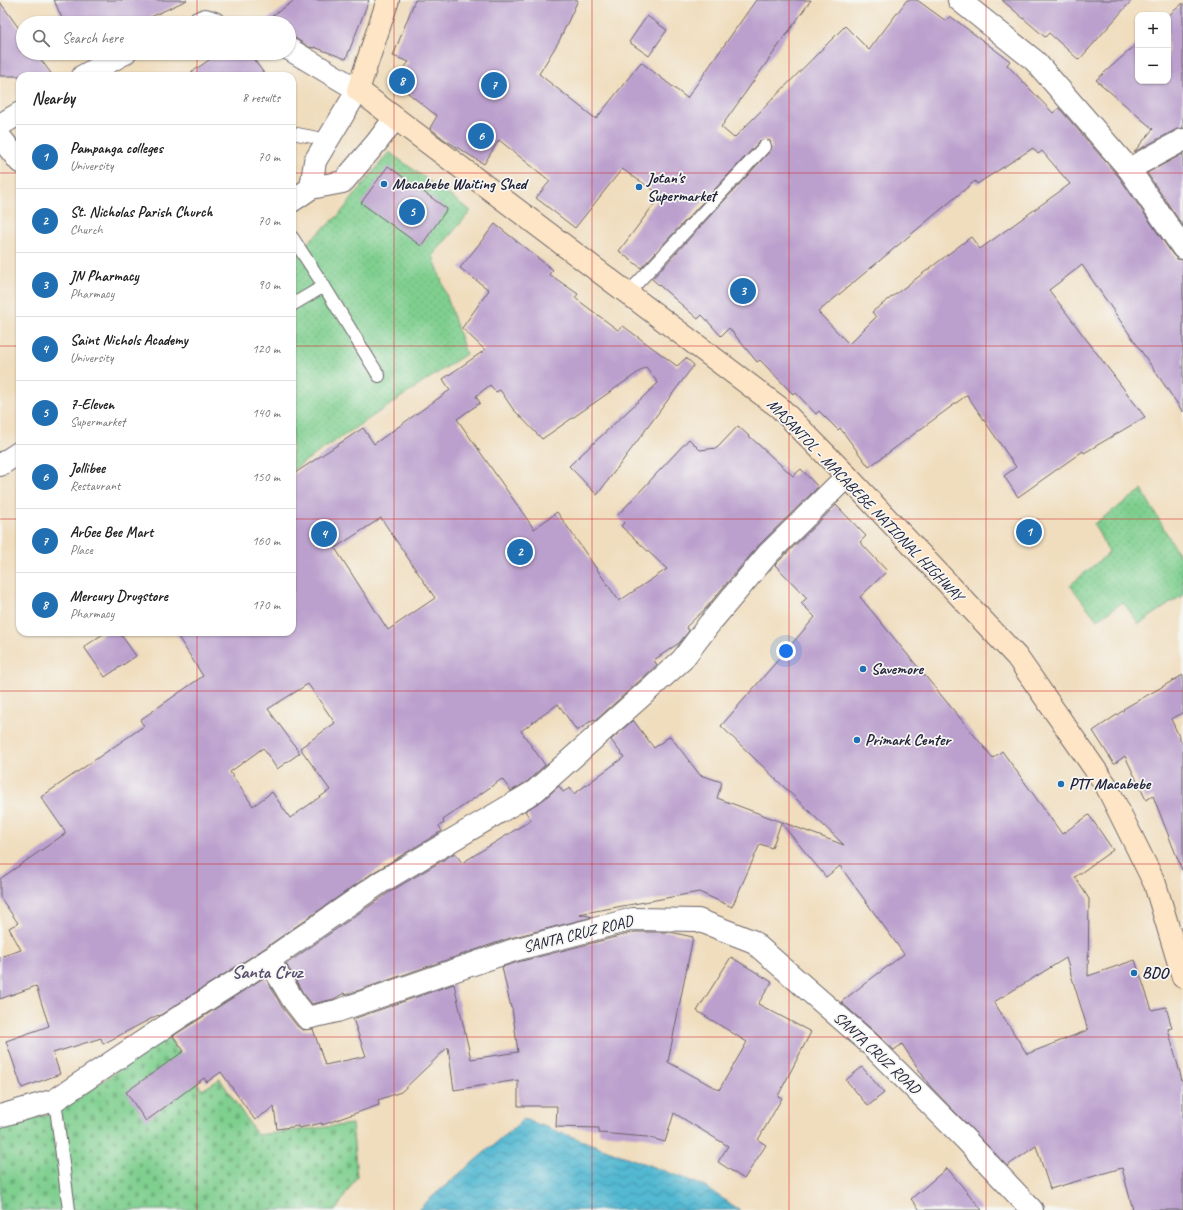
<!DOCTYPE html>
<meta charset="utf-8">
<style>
:root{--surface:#fff;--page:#f2f2f2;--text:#222;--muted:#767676;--line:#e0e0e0;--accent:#1f6fb2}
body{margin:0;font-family:Caveat,sans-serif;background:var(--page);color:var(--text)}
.controls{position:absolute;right:12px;top:12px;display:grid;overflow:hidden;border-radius:8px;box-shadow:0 1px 3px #0004}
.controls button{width:36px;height:36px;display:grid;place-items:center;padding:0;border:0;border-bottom:1px solid var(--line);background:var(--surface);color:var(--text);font:20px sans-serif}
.you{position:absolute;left:786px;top:651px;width:14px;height:14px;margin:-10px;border:3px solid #fff;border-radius:50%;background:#1a73e8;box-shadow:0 0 0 6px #1a73e833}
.badge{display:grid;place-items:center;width:26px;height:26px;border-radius:50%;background:var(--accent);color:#fff;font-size:13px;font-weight:700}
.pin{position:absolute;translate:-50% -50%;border:2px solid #fff;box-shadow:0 1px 4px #0006}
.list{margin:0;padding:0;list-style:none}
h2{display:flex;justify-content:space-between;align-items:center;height:52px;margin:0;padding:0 16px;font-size:17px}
h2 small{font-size:13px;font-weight:400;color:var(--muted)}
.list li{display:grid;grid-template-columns:26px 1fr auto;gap:12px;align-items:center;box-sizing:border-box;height:64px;padding:0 16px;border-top:1px solid var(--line)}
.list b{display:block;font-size:15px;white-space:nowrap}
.list p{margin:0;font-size:13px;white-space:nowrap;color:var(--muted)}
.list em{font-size:13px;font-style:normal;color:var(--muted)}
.icon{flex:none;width:22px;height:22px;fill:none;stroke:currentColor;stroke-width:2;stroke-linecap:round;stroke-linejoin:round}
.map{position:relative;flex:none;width:1183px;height:1210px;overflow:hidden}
.search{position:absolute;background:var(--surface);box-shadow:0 1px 3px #0004;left:16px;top:16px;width:280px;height:44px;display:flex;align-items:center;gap:10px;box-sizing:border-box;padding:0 14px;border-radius:22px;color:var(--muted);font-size:15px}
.panel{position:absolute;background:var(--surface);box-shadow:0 1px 3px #0004;left:16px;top:72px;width:280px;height:564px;border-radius:12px}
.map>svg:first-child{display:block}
.cemetery{fill:url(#cemetery-stones);stroke:#507865}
.park{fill:url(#park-dots);stroke:#507865}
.water{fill:url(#water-waves);stroke:#3a6d86}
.building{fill:#bba0cd;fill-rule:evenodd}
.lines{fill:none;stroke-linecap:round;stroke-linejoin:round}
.service-casing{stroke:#6a6368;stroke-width:14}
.minor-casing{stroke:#6a6368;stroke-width:24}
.tertiary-casing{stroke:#6a6368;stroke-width:24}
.secondary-casing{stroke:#6a6368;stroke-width:24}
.service{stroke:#fff;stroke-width:12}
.minor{stroke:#fff;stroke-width:22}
.tertiary{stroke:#fff;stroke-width:22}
.secondary{stroke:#fde5c5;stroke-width:22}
.grid{fill:none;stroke:#d62828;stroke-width:1;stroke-opacity:0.55}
.poi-dot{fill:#1f6fb2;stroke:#f6f6f2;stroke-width:1.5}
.labels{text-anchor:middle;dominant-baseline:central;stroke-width:3.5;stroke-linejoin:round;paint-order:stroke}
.poi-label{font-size:16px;font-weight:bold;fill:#22223b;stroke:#f6f6f2;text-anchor:start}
.street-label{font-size:16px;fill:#22223b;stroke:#f6f6f2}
.quarter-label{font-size:18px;font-weight:bold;fill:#584e6e;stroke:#f6f6f2}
</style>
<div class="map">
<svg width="1183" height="1210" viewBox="0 0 1183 1210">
<defs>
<pattern id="cemetery-stones" width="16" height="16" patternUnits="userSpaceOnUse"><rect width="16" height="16" fill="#7fcf8f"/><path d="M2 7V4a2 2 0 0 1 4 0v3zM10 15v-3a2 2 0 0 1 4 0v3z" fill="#6db17c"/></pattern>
<pattern id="park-dots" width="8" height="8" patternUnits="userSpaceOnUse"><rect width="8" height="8" fill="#7fcf8f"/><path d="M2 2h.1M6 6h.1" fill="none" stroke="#6db17c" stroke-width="1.8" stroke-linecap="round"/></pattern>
<pattern id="water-waves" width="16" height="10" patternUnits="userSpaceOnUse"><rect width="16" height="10" fill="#52b8d1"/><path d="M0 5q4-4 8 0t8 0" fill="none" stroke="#4495ab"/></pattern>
</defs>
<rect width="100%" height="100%" fill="#f6f6f2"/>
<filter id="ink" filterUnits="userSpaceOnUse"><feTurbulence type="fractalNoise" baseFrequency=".025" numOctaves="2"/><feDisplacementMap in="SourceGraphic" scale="8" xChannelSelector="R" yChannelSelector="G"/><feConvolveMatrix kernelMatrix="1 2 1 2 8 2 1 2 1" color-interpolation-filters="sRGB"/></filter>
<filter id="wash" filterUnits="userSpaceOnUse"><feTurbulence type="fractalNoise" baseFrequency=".012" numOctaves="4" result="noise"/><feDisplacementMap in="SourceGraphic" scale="16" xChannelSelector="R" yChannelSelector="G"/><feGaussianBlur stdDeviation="0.9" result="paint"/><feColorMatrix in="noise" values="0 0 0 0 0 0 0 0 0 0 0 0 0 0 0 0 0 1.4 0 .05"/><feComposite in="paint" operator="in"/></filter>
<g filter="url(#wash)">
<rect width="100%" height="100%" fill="#f0ddbd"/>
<!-- cemetery -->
<path class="cemetery" d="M 168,1036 L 202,1090 L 220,1079 L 257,1135 L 352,1124 L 357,1176 L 336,1210 L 0,1210 L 0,1128 L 61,1110 Z"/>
<!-- park -->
<g class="park">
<path d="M 389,152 L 471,211 L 433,255 L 466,354 L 292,470 L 292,256 L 339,215 Z"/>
<path d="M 1142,490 L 1183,562 L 1183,595 L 1139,624 L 1123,602 L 1097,620 L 1070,585 L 1109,553 L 1094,524 Z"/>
</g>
<!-- water -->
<path class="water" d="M 524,1119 L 702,1185 L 740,1210 L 418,1210 L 432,1197 Z"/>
<g id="blocks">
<!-- building -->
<g class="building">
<path d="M 54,0 L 187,0 L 138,23 L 64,23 Z"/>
<path d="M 295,0 L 369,0 L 346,59 L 314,47 L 314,48 L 309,47 L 295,38 L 289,37 L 289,23 L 262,23 Z"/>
<path d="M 415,0 L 578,0 L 559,41 L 539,74 L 596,119 L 641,62 L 687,98 L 756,0 L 811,0 L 721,127 L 734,138 L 845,26 L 869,50 L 907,0 L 917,0 L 946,21 L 950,16 L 1010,61 L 1007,65 L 1053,113 L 1059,108 L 1119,177 L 1173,255 L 1177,259 L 1183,260 L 1183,412 L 1082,265 L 1049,290 L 1145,417 L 1084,453 L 1083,451 L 1018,497 L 1004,476 L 1016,467 L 967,395 L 869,467 L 840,428 L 838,430 L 819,411 L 816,414 L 795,392 L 793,394 L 760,360 L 757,362 L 729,328 L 721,336 L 702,315 L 698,319 L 652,279 L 770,151 L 772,147 L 770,141 L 766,139 L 760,141 L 641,268 L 619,251 L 661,195 L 622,169 L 575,228 L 536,198 L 550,181 L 499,140 L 484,164 L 445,140 L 430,128 L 437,116 L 393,81 L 409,62 L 393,56 ZM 1033,148 L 1038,154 L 1042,151 L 1070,184 L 980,249 L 971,237 L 872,312 L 876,317 L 849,344 L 818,312 L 975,181 L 977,184 Z"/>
<path d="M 1002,0 L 1132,0 L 1079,60 L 1049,33 L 1045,37 Z"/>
<path d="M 0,2 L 23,34 L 23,53 L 36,53 L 53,76 L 0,76 Z"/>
<path d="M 1183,3 L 1183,128 L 1177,129 L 1134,152 L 1153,129 L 1096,80 L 1138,43 L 1138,81 L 1168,81 L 1168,16 Z"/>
<path d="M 647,16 L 667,30 L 649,56 L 629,42 Z"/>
<path d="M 219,53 L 249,53 L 266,76 L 186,76 Z"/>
<path d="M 1183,154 L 1183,226 L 1147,173 Z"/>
<path d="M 388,166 L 447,209 L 421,246 L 361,203 Z"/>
<path d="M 495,224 L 553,270 L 549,274 L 578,294 L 575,298 L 618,330 L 623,326 L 677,366 L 686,358 L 694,365 L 597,495 L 569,466 L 658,383 L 646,367 L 542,439 L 513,409 L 500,390 L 496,392 L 490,385 L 476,396 L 480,403 L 457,419 L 534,529 L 557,512 L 619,601 L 667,569 L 621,526 L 624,523 L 617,516 L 689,439 L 700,450 L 717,448 L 738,426 L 793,476 L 801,469 L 818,487 L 759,545 L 705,609 L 686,627 L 689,631 L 679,643 L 654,660 L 657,665 L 596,720 L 594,719 L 577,731 L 558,704 L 521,731 L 545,765 L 528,781 L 511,791 L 502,779 L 443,820 L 444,823 L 439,826 L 442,831 L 374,872 L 262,950 L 159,1016 L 158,1015 L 103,1044 L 101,1038 L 53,1053 L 60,1074 L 22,1088 L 6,1041 L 49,1026 L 36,986 L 0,999 L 0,957 L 21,950 L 9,928 L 18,923 L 0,897 L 0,879 L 66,833 L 41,797 L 144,726 L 140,720 L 203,676 L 175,632 L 292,632 L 292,475 L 363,428 L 374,444 L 450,390 L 443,379 L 485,350 L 462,328 L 489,290 L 460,268 ZM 381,518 L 435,598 L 388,630 L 335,548 ZM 308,684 L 335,723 L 300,748 L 330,790 L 290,818 L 272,792 L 253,806 L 230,772 L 263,748 L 277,769 L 300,753 L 268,709 Z"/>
<path d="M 836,505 L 866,536 L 860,542 L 887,571 L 860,597 L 993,758 L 1002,751 L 1062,834 L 1089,815 L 1113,850 L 1075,877 L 1089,899 L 1088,976 L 1135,960 L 1152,1010 L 1166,1007 L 1172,1028 L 1168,1029 L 1183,1084 L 1183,1210 L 1133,1210 L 1122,1168 L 1050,1189 L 1036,1146 L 1007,1166 L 929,1085 L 902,1044 L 894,1050 L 878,1035 L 841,1002 L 863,985 L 904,954 L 840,866 L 826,877 L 781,823 L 772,848 L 760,844 L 732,907 L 699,892 L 579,914 L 593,917 L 510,938 L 345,995 L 344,993 L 334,999 L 312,1004 L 303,993 L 286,964 L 388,893 L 455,853 L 462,863 L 531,820 L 525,811 L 543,800 L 559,786 L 563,792 L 570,788 L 574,794 L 624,757 L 611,740 L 633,720 L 654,748 L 670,736 L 700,775 L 722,782 L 717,798 L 844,845 L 721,726 L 815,617 L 801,603 L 807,598 L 775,565 ZM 1066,958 L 1088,1030 L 1027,1054 L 994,1002 Z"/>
<path d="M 106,632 L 119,632 L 136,656 L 105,677 L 84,647 Z"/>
<path d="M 1183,675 L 1183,713 L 1171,719 L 1183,745 L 1183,870 L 1182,870 L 1153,796 L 1146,800 L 1125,756 L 1114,764 L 1093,731 L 1124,710 L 1123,709 Z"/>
<path d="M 635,932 L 670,932 L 693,937 L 668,1062 L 719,1090 L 747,1042 L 697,1011 L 731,957 L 772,982 L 758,1004 L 811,1032 L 778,1096 L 782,1098 L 758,1140 L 766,1145 L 744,1179 L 718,1162 L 728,1146 L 674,1113 L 665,1142 L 647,1137 L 599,1133 L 599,1128 L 556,1127 L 557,1106 L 518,1106 L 518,1080 L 454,1090 L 448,1047 L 401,1092 L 378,1100 L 379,1105 L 322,1125 L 322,1123 L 299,1128 L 298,1126 L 277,1129 L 274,1107 L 255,1120 L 221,1072 L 207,1082 L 204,1078 L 146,1121 L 126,1092 L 184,1051 L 173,1036 L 265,977 L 282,1007 L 297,1026 L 303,1030 L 313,1029 L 325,1065 L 366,1056 L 353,1019 L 454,984 L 471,1059 L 518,1052 L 512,1008 L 511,1008 L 502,967 L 518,962 Z"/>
<path d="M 862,1067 L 884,1093 L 868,1106 L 846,1080 Z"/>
<path d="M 947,1168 L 982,1210 L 920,1210 L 911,1199 Z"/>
</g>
</g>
</g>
<g filter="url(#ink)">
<use href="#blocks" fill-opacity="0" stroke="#6a6368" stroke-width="1"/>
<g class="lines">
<!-- service casing -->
<g class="service-casing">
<g id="service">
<path d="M 292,133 L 328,140"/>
<path d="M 292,237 L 324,286 L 292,305"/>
<path d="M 324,286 L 379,376"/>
<path d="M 628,293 L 765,146"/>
<path d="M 55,1100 L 69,1210"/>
</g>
</g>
<!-- minor casing -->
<g class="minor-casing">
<g id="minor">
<path d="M 959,0 L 1035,61 L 1129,169 L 1183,248"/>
<path d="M 198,23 L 205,20 L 214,23"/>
<path d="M 289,49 L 358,90"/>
<path d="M 83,76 L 125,53"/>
<path d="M 0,125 L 20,113"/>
<path d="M 0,137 L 20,162"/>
<path d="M 1129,169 L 1183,140"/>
<path d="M 269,960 L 293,1000 L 307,1018 L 337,1011 L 514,950 L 633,919 L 698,920 L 752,941 L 870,1044 L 965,1139 L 1032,1210"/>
<path d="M 0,1116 L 55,1100 L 178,1018 L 269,960 L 381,882 L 535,791 L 682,660 L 710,623 L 768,554 L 847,476"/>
</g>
</g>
<!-- tertiary casing -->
<g class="tertiary-casing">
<g id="tertiary">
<path d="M 311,188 L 315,161 L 358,90"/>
<path d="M 292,201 L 311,188 L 343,182 L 377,142 L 395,118"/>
<path d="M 0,465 L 20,452"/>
</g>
</g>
<!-- secondary casing -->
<g class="secondary-casing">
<path id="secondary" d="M 388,0 L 358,90 L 780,408 L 847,476 L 1017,657 L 1106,785 L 1155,884 L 1183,977"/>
</g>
<!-- service -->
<use href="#service" class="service"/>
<!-- minor -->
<use href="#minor" class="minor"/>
<!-- tertiary -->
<use href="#tertiary" class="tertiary"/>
<!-- secondary -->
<use href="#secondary" class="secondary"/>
</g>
</g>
<!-- grid -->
<path class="grid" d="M 197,0 L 197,23M 394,0 L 394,1210M 592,0 L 592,1210M 789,0 L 789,1210M 986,0 L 986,1210M 197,53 L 197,76M 0,173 L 20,173M 292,173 L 1183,173M 0,346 L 20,346M 292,346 L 1183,346M 0,519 L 20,519M 292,519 L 1183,519M 197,632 L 197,1210M 0,691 L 1183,691M 0,864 L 1183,864M 0,1037 L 1183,1037"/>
<!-- markers -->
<g class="poi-dot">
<circle cx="384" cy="184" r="4"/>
<circle cx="639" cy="187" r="4"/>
<circle cx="863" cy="669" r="4"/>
<circle cx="857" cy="740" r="4"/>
<circle cx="1061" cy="784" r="4"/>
<circle cx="1134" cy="973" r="4"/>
</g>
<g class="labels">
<!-- poi labels -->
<g class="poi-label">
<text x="647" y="178">Jotan's<tspan x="647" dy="18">Supermarket</tspan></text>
<text x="392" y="184">Macabebe Waiting Shed</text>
<text x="871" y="669">Savemore</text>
<text x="865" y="740">Primark Center</text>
<text x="1069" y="784">PTT Macabebe</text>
<text x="1142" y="973">BDO</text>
</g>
<!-- street labels -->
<g class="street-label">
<text transform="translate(865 500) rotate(46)">MASANTOL - MACABEBE NATIONAL HIGHWAY</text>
<text transform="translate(578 934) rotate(-14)">SANTA CRUZ ROAD</text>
<text transform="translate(877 1053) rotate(43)">SANTA CRUZ ROAD</text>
</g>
<!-- quarter labels -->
<g class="quarter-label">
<text x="267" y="972">Santa Cruz</text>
</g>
</g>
</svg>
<div class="controls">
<button>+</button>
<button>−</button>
</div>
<div class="you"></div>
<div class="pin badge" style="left:1029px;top:532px">1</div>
<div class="pin badge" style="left:520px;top:552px">2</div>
<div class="pin badge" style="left:743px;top:291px">3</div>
<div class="pin badge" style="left:324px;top:534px">4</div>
<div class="pin badge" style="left:412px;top:212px">5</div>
<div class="pin badge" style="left:481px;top:136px">6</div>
<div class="pin badge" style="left:494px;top:85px">7</div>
<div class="pin badge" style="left:402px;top:81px">8</div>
<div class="search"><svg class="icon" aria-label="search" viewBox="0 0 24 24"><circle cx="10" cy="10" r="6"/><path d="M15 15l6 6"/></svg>Search here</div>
<section class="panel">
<h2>Nearby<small>8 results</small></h2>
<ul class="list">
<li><span class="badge">1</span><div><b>Pampanga colleges</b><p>University</p></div><em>70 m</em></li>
<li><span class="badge">2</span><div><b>St. Nicholas Parish Church</b><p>Church</p></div><em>70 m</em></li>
<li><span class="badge">3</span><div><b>JN Pharmacy</b><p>Pharmacy</p></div><em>90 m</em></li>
<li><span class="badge">4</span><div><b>Saint Nichols Academy</b><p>University</p></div><em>120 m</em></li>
<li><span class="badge">5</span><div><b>7-Eleven</b><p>Supermarket</p></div><em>140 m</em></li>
<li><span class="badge">6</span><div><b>Jollibee</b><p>Restaurant</p></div><em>150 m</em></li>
<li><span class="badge">7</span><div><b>ArGee Bee Mart</b><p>Place</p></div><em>160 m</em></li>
<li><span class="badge">8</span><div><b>Mercury Drugstore</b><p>Pharmacy</p></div><em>170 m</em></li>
</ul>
</section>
</div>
